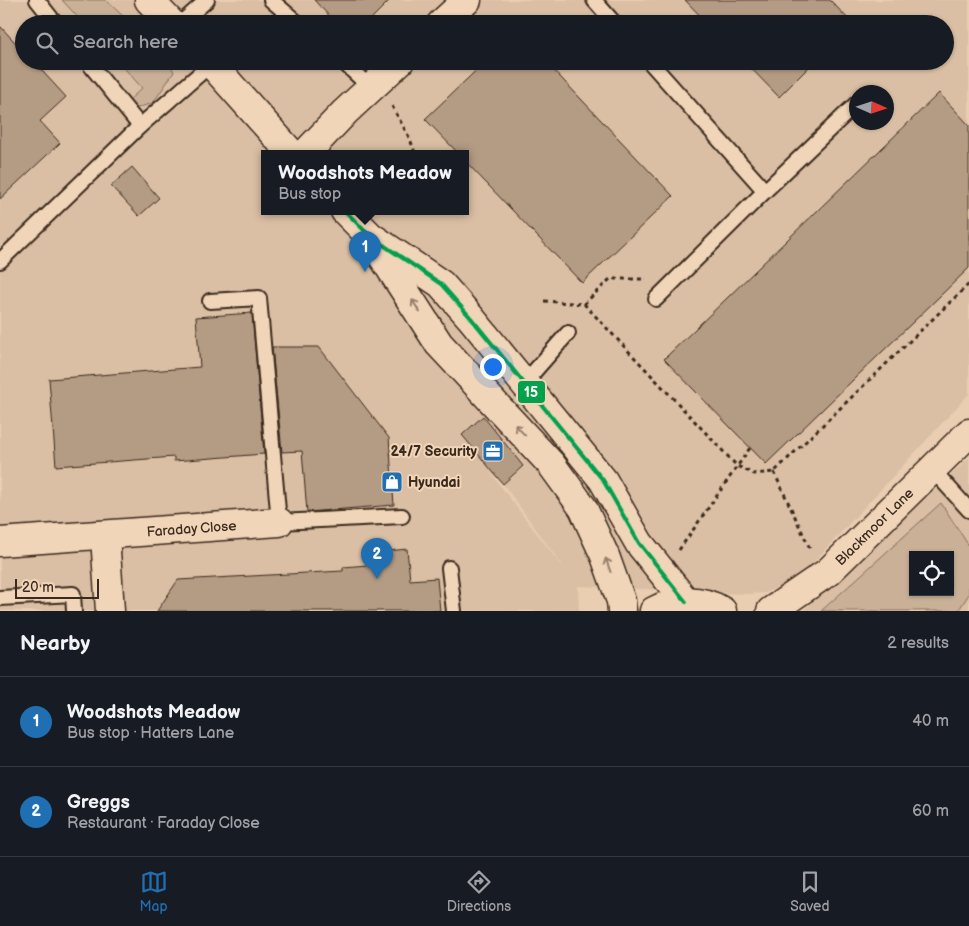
<!DOCTYPE html>
<meta charset="utf-8">
<style>
:root{--surface:#171b24;--page:#242831;--text:#f1f3f6;--muted:#9ea1a6;--line:#363941;--accent:#1f6fb2}
body{margin:0;font-family:"Balsamiq Sans",sans-serif;background:var(--page);color:var(--text)}
.controls{position:absolute;right:15px;bottom:15px;display:grid;overflow:hidden;border-radius:0px;box-shadow:0 1px 4px #0004}
.controls button{width:45px;height:45px;display:grid;place-items:center;padding:0;border:0;border-bottom:1px solid var(--line);background:var(--surface);color:var(--text);font:25px sans-serif}
.compass{position:absolute;left:849px;top:85px;width:45px;height:45px;border-radius:50%;background:var(--surface);box-shadow:0 1px 4px #0004;rotate:93deg}
.scale{position:absolute;left:15px;bottom:12px;width:84px;box-sizing:border-box;padding-left:5px;border:2px solid #3b2a1e;border-top:0;font-size:14px;line-height:18px;white-space:nowrap;color:#3b2a1e;-webkit-text-stroke:4px #f1d5b8;paint-order:stroke}
.you{position:absolute;left:492px;top:366px;width:18px;height:18px;margin:-12px;border:4px solid #fff;border-radius:50%;background:#1a73e8;box-shadow:0 0 0 8px #1a73e833}
.badge{display:grid;place-items:center;width:32px;height:32px;border-radius:50%;background:var(--accent);color:#fff;font-size:16px;font-weight:700}
.pin{position:absolute;translate:-50% -41px;filter:drop-shadow(0 1px 2px #0008)}
.pin::after{content:'';position:absolute;top:26px;width:18px;height:15px;background:inherit;clip-path:polygon(0 0,100% 0,50% 100%)}
.popup{position:absolute;left:261px;top:150px;width:208px;height:65px;box-sizing:border-box;display:grid;place-content:center;border-radius:0px;background:var(--surface);filter:drop-shadow(0 1px 4px #0005);font-size:16px;white-space:nowrap;color:var(--muted)}
.popup b{font-size:19px;color:var(--text)}
.popup::after{content:'';position:absolute;left:50%;top:100%;margin-left:-10px;border:10px solid transparent;border-top-color:var(--surface)}
.list{margin:0;padding:0;list-style:none}
h2{display:flex;justify-content:space-between;align-items:center;height:65px;margin:0;padding:0 20px;font-size:21px}
h2 small{font-size:16px;font-weight:400;color:var(--muted)}
.list li{display:grid;grid-template-columns:32px 1fr auto;gap:15px;align-items:center;box-sizing:border-box;height:90px;padding:0 20px;border-top:1px solid var(--line)}
.list b{display:block;font-size:19px;white-space:nowrap}
.list p{margin:0;font-size:16px;white-space:nowrap;color:var(--muted)}
.list em{font-size:16px;font-style:normal;color:var(--muted)}
.icon{flex:none;width:28px;height:28px;fill:none;stroke:currentColor;stroke-width:2;stroke-linecap:round;stroke-linejoin:round}
.map{position:relative;flex:none;width:969px;height:611px;overflow:hidden}
.search{position:absolute;background:var(--surface);box-shadow:0 1px 4px #0004;left:15px;right:15px;top:15px;height:55px;display:flex;align-items:center;gap:12px;box-sizing:border-box;padding:0 18px;border-radius:28px;color:var(--muted);font-size:19px}
.sheet{height:245px;background:var(--surface)}
nav{display:flex;justify-content:space-around;align-items:center;box-sizing:border-box;height:70px;border-top:1px solid var(--line);background:var(--surface);font-size:14px;color:var(--muted)}
nav a{display:grid;justify-items:center;gap:2px}
nav .on{color:var(--accent)}
.map>svg:first-child{display:block}
.built{fill:#dabfa4;fill-rule:evenodd}
.green{fill:#cab097;stroke:#826d5a;fill-rule:evenodd}
.building{fill:#b49b84;stroke:#3b2a1e}
.lines{fill:none;stroke-linecap:round;stroke-linejoin:round}
.lane-casing{stroke:#3b2a1e;stroke-width:18}
.street-casing{stroke:#3b2a1e;stroke-width:31}
.path{stroke:#3b2a1e;stroke-width:3;stroke-dasharray:4 4;stroke-linecap:butt}
.lane{stroke:#f1d5b8;stroke-width:14}
.street{stroke:#f1d5b8;stroke-width:28}
.bus-1-casing{stroke:#f1d5b8;stroke-width:8}
.bus-1{stroke:#03a04e;stroke-width:4}
.oneway{stroke:#96806b}
.labels{text-anchor:middle;dominant-baseline:central;stroke-width:4;stroke-linejoin:round;paint-order:stroke}
.poi-label{font-size:14px;font-weight:bold;fill:#3b2a1e;stroke:#f1d5b8;text-anchor:end}
.street-label{font-size:14px;fill:#3b2a1e;stroke:#f1d5b8}
.line-badge{stroke:#f1d5b8;stroke-width:2}
.badge-label{font-size:14px;text-anchor:middle;font-weight:bold;fill:#fff}
</style>
<div class="map">
<svg width="969" height="611" viewBox="0 0 969 611">
<rect width="100%" height="100%" fill="#eaceb2"/>
<filter id="ink" filterUnits="userSpaceOnUse"><feTurbulence type="fractalNoise" baseFrequency=".02" numOctaves="2"/><feDisplacementMap in="SourceGraphic" scale="10" xChannelSelector="R" yChannelSelector="G"/><feConvolveMatrix kernelMatrix="1 2 1 2 8 2 1 2 1" color-interpolation-filters="sRGB"/></filter>
<g filter="url(#ink)">
<!-- built -->
<g class="built">
<path d="M 0,0 L 969,0 L 969,394 L 799,578 L 765,593 L 745,594 L 578,586 L 579,611 L 0,611 ZM 24,24 L 945,24 L 945,61 L 24,61 ZM 856,92 L 886,92 L 886,122 L 856,122 ZM 265,153 L 465,153 L 465,211 L 265,211 ZM 490,472 L 503,484 L 562,565 L 561,565 Z"/>
<path d="M 969,458 L 969,611 L 803,611 ZM 913,555 L 950,555 L 950,592 L 913,592 Z"/>
</g>
<!-- green -->
<g class="green">
<path d="M 62,0 L 106,0 L 131,24 L 84,24 Z"/>
<path d="M 118,61 L 168,61 L 174,72 L 153,103 L 137,108 L 127,102 L 142,88 Z"/>
<path d="M 941,503 L 969,546 L 969,594 L 958,611 L 821,611 ZM 913,555 L 950,555 L 950,592 L 913,592 Z"/>
</g>
<!-- building -->
<g class="building">
<path d="M 314,0 L 390,0 L 366,24 L 337,24 Z"/>
<path d="M 685,0 L 830,0 L 853,24 L 708,24 Z"/>
<path d="M 0,26 L 24,52 L 24,61 L 33,61 L 66,97 L 40,121 L 60,143 L 0,199 Z"/>
<path d="M 486,61 L 545,61 L 673,196 L 582,283 L 465,161 L 465,153 L 458,153 L 425,119 Z"/>
<path d="M 744,61 L 815,61 L 779,97 Z"/>
<path d="M 939,93 L 969,125 L 969,268 L 766,464 L 664,359 Z"/>
<path d="M 132,167 L 159,198 L 139,216 L 111,186 Z"/>
<path d="M 252,313 L 264,454 L 174,461 L 174,457 L 56,466 L 49,379 L 200,367 L 196,317 Z"/>
<path d="M 272,347 L 319,347 L 389,438 L 394,505 L 307,512 L 302,451 L 282,452 Z"/>
<path d="M 483,416 L 523,466 L 503,484 L 462,435 Z"/>
<path d="M 407,549 L 410,580 L 437,578 L 440,611 L 157,611 L 178,580 L 343,571 L 343,567 L 380,564 L 379,552 Z"/>
</g>
<g class="lines">
<!-- lane casing -->
<g class="lane-casing">
<g id="lane">
<path d="M 37,0 L 56,24"/>
<path d="M 271,0 L 299,24"/>
<path d="M 594,0 L 615,24"/>
<path d="M 180,24 L 207,0"/>
<path d="M 87,61 L 140,126"/>
<path d="M 342,61 L 371,88"/>
<path d="M 649,61 L 765,191 L 856,104"/>
<path d="M 0,261 L 140,126 L 211,64"/>
<path d="M 656,299 L 765,191"/>
<path d="M 210,301 L 259,298 L 279,522 L 402,516"/>
<path d="M 525,382 L 568,333"/>
<path d="M 932,469 L 969,510"/>
<path d="M 449,568 L 454,611"/>
<path d="M 0,598 L 73,594 L 74,611"/>
</g>
</g>
<!-- street casing -->
<g class="street-casing">
<g id="street">
<path d="M 149,0 L 172,24"/>
<path d="M 441,24 L 467,0"/>
<path d="M 209,61 L 291,153"/>
<path d="M 306,153 L 345,112 L 400,61"/>
<path d="M 345,211 L 370,236 L 441,284 L 471,318 L 603,480 L 639,543 L 686,602"/>
<path d="M 376,246 L 439,344 L 551,464 L 583,508 L 605,556 L 621,601 L 622,611"/>
<path d="M 105,536 L 110,611"/>
<path id="s1" d="M 0,542 L 279,522"/>
<path d="M 654,611 C 675,599 701,598 722,611"/>
<path id="s2" d="M 771,611 L 828,572 L 969,433"/>
</g>
</g>
<!-- path -->
<g class="path">
<path d="M 392,106 L 410,139 L 415,153"/>
<path d="M 544,301 L 584,304 L 737,466 L 754,474 L 774,472 L 969,284"/>
<path d="M 584,304 L 610,279 L 646,279"/>
<path d="M 774,472 L 811,551"/>
<path d="M 679,550 L 750,448"/>
</g>
<!-- lane -->
<use href="#lane" class="lane"/>
<!-- street -->
<use href="#street" class="street"/>
<!-- bus-1 casing -->
<g class="bus-1-casing">
<path id="bus-1" d="M 345,211 L 370,236 L 441,284 L 471,318 L 603,480 L 639,543 L 686,602"/>
</g>
<!-- bus-1 -->
<use href="#bus-1" class="bus-1"/>
</g>
<!-- one-way arrows -->
<defs><path id="oneway-shaft" d="M-6 0H5M1.5-3L5.5 0L1.5 3" fill="none" stroke-width="1.6" stroke-linecap="round" stroke-linejoin="round" transform="scale(1.25)"/></defs>
<g class="oneway">
<use href="#oneway-shaft" transform="translate(416 306) rotate(-122)"/>
<use href="#oneway-shaft" transform="translate(520 430) rotate(-134)"/>
<use href="#oneway-shaft" transform="translate(608 565) rotate(-110)"/>
</g>
</g>
<!-- icons -->
<defs>
<g id="office-square" transform="scale(1.125)"><rect x="-9" y="-9" width="18" height="18" rx="4" fill="#1f6fb2" stroke="#f1d5b8"/><path d="M-6-3h4V-5.5h4V-3h4V5H-6ZM-1-4.5V-3h2v-1.5ZM-6 0V1H6V0Z" fill="#fff"/></g>
<g id="shop-square" transform="scale(1.125)"><rect x="-9" y="-9" width="18" height="18" rx="4" fill="#1f6fb2" stroke="#f1d5b8"/><path d="M-5-2.5h2.3a2.7 3.5 0 0 1 5.4 0H5L5.5 6h-11ZM-1.5-2.5h3a1.5 2.3 0 0 0-3 0Z" fill="#fff"/></g>
</defs>
<g fill-rule="evenodd">
<use href="#office-square" x="493" y="451"/>
<use href="#shop-square" x="392" y="482"/>
</g>
<g class="labels">
<!-- poi labels -->
<g class="poi-label">
<text x="477" y="451">24/7 Security</text>
<text x="408" y="482" text-anchor="start">Hyundai</text>
</g>
<!-- street labels -->
<g class="street-label">
<text stroke="none"><textPath href="#s2" startOffset="134">Blackmoor Lane</textPath></text>
<text stroke="none"><textPath href="#s1" startOffset="192">Faraday Close</textPath></text>
</g>
</g>
<rect class="line-badge" x="517" y="380" width="29" height="24" rx="5" fill="#03a04e"/>
<g class="badge-label">
<text x="531" y="397">15</text>
</g>
</svg>
<div class="controls">
<button><svg class="icon" aria-label="locate" viewBox="0 0 24 24"><circle cx="12" cy="12" r="6"/><path d="M12 2v4M12 18v4M2 12h4M18 12h4"/></svg></button>
</div>
<svg class="compass" viewBox="-18 -18 36 36"><path d="M0-13l5 13h-10z" fill="#e53935"/><path d="M0 13l5-13h-10z" fill="#9ea1a6"/></svg>
<div class="scale">20 m</div>
<div class="you"></div>
<div class="pin badge" style="left:365px;top:272px">1</div>
<div class="popup"><b>Woodshots Meadow</b>Bus stop</div>
<div class="pin badge" style="left:377px;top:579px">2</div>
<div class="search"><svg class="icon" aria-label="search" viewBox="0 0 24 24"><circle cx="10" cy="10" r="6"/><path d="M15 15l6 6"/></svg>Search here</div>
</div>
<section class="sheet">
<h2>Nearby<small>2 results</small></h2>
<ul class="list">
<li><span class="badge">1</span><div><b>Woodshots Meadow</b><p>Bus stop · Hatters Lane</p></div><em>40 m</em></li>
<li><span class="badge">2</span><div><b>Greggs</b><p>Restaurant · Faraday Close</p></div><em>60 m</em></li>
</ul>
</section>
<nav>
<a class="on"><svg class="icon" aria-label="map" viewBox="0 0 24 24"><path d="M3 6l6-2 6 2 6-2v14l-6 2-6-2-6 2zM9 4v14M15 6v14"/></svg>Map</a>
<a><svg class="icon" aria-label="directions" viewBox="0 0 24 24"><path d="M12 3l9 9-9 9-9-9zM9 14v-3h6M13 9l2 2-2 2"/></svg>Directions</a>
<a><svg class="icon" aria-label="saved" viewBox="0 0 24 24"><path d="M7 4h10v16l-5-4-5 4z"/></svg>Saved</a>
</nav>
